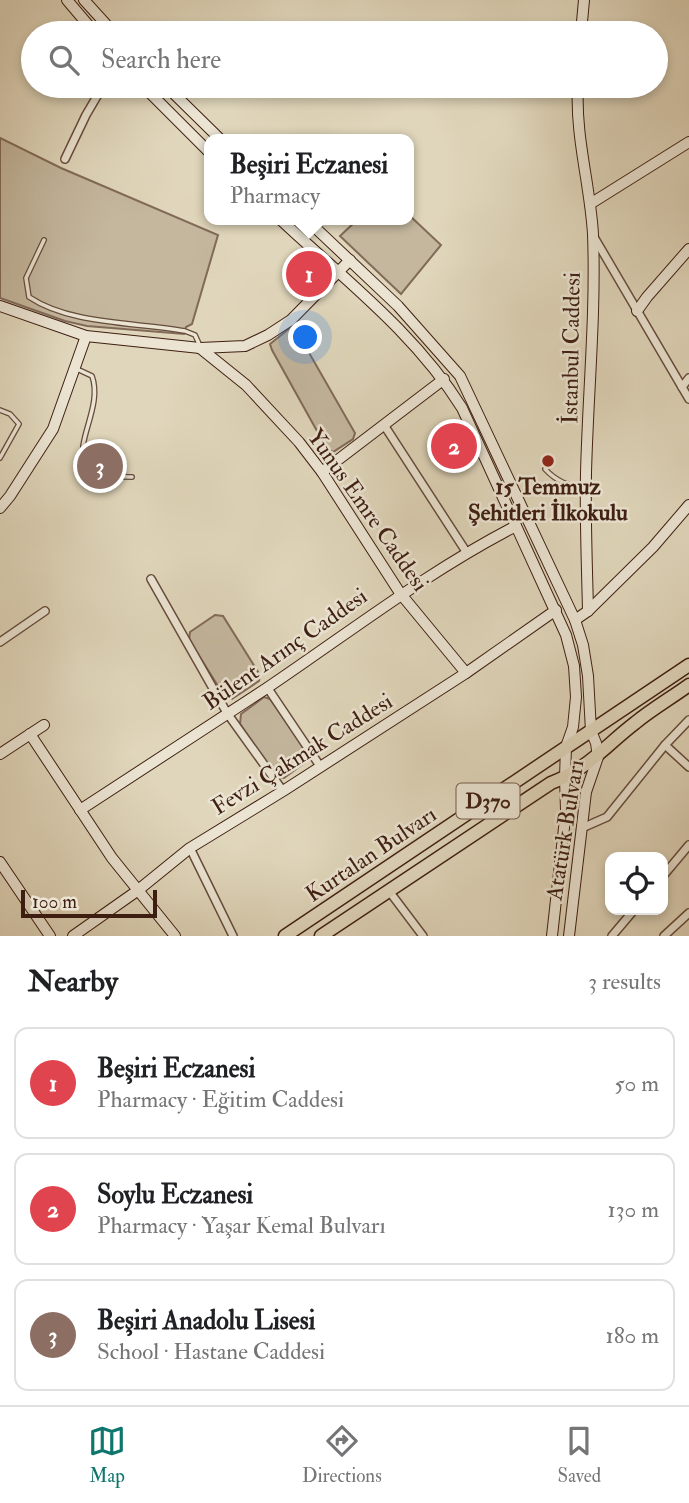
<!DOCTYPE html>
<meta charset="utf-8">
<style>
:root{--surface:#fff;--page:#f6f6f6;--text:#202124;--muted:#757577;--line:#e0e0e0;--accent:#0f766e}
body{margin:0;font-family:"IM FELL Double Pica",serif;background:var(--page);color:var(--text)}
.controls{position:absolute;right:21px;bottom:21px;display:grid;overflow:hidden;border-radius:14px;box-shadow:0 4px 10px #0003}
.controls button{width:63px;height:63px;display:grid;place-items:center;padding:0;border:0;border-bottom:2px solid var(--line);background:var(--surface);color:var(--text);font:35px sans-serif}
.scale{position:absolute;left:21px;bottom:18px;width:136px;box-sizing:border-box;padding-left:7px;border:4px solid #3e1e11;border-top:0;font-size:19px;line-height:24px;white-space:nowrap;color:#3e1e11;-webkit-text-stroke:5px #ebe4d3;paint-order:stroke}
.you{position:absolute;left:306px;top:338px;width:24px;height:24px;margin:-18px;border:5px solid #fff;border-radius:50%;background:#1a73e8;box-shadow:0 0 0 10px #1a73e833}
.badge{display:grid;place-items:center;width:46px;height:46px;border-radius:50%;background:var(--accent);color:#fff;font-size:23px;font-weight:700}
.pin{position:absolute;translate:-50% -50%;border:4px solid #fff;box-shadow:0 2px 7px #0006}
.popup{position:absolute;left:204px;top:134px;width:210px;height:91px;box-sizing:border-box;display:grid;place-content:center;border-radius:14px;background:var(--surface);filter:drop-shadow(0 2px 5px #0005);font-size:23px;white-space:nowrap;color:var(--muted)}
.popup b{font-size:26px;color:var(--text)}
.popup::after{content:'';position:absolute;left:50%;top:100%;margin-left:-14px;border:14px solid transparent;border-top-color:var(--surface)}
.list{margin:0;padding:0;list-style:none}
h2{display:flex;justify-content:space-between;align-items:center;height:91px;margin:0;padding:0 28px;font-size:30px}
h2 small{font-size:23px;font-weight:400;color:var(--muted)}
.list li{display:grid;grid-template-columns:46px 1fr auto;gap:21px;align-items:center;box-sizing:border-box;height:112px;margin:0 14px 14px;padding:0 14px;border:2px solid var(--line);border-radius:14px}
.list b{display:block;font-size:26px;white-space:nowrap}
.list p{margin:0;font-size:23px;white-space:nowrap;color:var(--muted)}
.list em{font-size:23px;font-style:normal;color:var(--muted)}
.icon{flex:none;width:38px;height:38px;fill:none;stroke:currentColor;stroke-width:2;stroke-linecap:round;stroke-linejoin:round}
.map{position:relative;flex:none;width:689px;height:936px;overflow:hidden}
.search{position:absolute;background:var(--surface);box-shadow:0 4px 10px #0003;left:21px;right:21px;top:21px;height:77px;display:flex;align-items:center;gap:18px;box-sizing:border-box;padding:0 24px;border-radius:38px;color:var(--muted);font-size:26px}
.sheet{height:469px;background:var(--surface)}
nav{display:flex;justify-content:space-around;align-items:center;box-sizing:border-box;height:98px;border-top:2px solid var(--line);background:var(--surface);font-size:19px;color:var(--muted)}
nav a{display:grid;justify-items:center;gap:4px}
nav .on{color:var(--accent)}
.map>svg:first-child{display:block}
.green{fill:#c4b79e;stroke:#816a58;stroke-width:2}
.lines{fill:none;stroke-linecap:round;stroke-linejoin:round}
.lane-casing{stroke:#664c3c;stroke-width:6}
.street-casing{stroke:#664c3c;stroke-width:10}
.secondary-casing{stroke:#3e1e11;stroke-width:12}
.highway-casing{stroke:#3e1e11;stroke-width:15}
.lane{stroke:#ebe4d3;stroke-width:3.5}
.street{stroke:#ebe4d3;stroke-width:7}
.secondary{stroke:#ebe4d3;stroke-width:10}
.highway{stroke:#e0d6bb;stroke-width:12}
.poi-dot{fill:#8f2418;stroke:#ebe4d3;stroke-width:2.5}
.labels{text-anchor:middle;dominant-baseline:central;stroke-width:5;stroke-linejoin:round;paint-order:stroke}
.shield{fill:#ebe4d3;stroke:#72594b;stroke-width:2}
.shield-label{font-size:21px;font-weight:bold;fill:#3e1e11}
.street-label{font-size:23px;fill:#3e1e11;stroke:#ebe4d3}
.poi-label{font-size:23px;font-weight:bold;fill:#3e1e11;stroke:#ebe4d3}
</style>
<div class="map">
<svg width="689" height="936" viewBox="0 0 689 936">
<rect width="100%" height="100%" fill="#e0d6bb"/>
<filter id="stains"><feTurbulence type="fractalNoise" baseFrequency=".00286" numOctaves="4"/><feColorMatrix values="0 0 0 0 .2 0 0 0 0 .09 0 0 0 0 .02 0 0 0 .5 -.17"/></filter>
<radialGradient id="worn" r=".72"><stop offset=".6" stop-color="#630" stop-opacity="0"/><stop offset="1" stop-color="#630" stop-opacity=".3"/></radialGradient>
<!-- green -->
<g class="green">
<path d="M 0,138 L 61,168 L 218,235 L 192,324 L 186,327 L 184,334 L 87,326 L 65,321 L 0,298 Z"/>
<path d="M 409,215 L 441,245 L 401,294 L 340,236 L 357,220 L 409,220 Z"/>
<path d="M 290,328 L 296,330 L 355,433 L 353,439 L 333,452 L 327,449 L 272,350 L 270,344 Z"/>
<path d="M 215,615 L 223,616 L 260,675 L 259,681 L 232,699 L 225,697 L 189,640 L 190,632 Z"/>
<path d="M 264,697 L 270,699 L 308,753 L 307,761 L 284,778 L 275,777 L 240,724 L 241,714 Z"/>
</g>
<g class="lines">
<!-- lane casing -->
<g class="lane-casing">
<g id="lane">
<path d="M 44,240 L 26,278 L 29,297 C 71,325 136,322 185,331 L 195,335 L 200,346"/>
<path d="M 77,369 L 92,376 C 108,420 40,477 132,477"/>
<path d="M 0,410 L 10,414 L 19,424 L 0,458"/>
<path d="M 545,469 C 557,482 568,485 584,489"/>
</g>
</g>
<!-- street casing -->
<g class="street-casing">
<g id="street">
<path d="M 65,159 L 86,115 L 103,86"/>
<path d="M 594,237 L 689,399"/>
<path d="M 682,387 L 689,378"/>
<path d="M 384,425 L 467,553"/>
<path d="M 151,579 L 227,713 L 283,791"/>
<path d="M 0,642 L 45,611"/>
<path d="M 267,687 L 320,766"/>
<path d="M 665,745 L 689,767"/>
<path d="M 582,828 L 607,817 L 665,745 L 689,720"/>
<path d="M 190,848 L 233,936"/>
<path d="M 663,876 L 689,845"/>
<path d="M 389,891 L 423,936"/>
<path d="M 612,936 L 634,910"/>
<path d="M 664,936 L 689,913"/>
</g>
</g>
<!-- secondary casing -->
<g class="secondary-casing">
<g id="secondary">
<path d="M 67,0 L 95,33"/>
<path d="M 84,0 L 114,33"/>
<path d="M 581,33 L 584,0"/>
<path d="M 143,86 L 209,152"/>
<path d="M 166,86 L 220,139"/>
<path d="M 578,86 C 575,136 590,184 593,234 C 596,313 588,393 586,473 C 585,519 587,565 588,611"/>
<path d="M 590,204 L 689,142"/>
<path d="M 281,220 C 345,280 415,333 462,408 L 566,635 L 574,666 L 576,697 L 573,727 L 566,747 L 565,778 L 566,810 L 552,936"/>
<path d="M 307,220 L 398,306 L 460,376 L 575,620 L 583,645 L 588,676 L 591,731 L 596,743 L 598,757 L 586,792 L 569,936"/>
<path d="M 0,306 L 86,336 L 200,348 L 245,346 L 268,335 L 291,320 L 350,260"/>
<path d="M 637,311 L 647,297 L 689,249"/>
<path d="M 200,348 L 246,385 L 299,442 L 322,472 L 400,593 L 466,673"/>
<path d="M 322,472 L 444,379"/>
<path d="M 0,508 L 10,496 L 53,429 L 86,336"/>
<path d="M 575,620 L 588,611 L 653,547 L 689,505"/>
<path d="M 30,734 L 112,858 L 175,936"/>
<path d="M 0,754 L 44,725"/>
<path d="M 80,810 C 142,769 205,729 267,688 C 350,632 427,572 516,526"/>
<path d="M 0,862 L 50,936"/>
<path d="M 73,936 L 137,891 L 190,848 L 283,791 L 466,673 L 556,610"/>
</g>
</g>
<!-- highway casing -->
<g class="highway-casing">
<g id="highway">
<path d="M 285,936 L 689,665"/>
<path d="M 321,936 L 551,783 C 588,769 605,746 635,723 C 652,709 671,698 689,685"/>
</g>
</g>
<!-- lane -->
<use href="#lane" class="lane"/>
<!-- street -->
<use href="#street" class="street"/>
<!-- secondary -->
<use href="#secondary" class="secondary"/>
<!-- highway -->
<use href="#highway" class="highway"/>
</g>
<!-- markers -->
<circle class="poi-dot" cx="548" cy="461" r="7"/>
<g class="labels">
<!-- shield labels -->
<rect class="shield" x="456.5" y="783.5" width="63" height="35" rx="5"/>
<g class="shield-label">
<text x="488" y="801">D370</text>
</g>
<!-- street labels -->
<g class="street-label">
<text transform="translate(571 348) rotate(-89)">İstanbul Caddesi</text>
<text transform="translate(368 510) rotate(55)">Yunus Emre Caddesi</text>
<text transform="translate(285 649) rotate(-35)">Bülent Arınç Caddesi</text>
<text transform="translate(302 754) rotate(-32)">Fevzi Çakmak Caddesi</text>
<text transform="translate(565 830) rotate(-81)">Atatürk Bulvarı</text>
<text transform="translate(371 854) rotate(-34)">Kurtalan Bulvarı</text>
</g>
<!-- poi labels -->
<g class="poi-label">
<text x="548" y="486">15 Temmuz<tspan x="548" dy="26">Şehitleri İlkokulu</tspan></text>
</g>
</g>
<rect width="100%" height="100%" filter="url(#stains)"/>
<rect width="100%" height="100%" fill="url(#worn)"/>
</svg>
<div class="controls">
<button><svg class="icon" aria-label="locate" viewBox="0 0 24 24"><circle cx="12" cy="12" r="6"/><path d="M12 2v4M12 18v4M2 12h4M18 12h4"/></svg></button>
</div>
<div class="scale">100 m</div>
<div class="you"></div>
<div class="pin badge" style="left:309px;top:274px;background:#e0444e">1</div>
<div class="popup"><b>Beşiri Eczanesi</b>Pharmacy</div>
<div class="pin badge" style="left:454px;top:446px;background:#e0444e">2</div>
<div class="pin badge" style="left:100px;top:466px;background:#8d6e63">3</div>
<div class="search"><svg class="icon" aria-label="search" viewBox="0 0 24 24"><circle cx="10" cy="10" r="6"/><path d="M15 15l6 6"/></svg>Search here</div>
</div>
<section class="sheet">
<h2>Nearby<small>3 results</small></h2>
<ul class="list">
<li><span class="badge" style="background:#e0444e">1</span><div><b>Beşiri Eczanesi</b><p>Pharmacy · Eğitim Caddesi</p></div><em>50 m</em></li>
<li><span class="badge" style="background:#e0444e">2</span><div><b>Soylu Eczanesi</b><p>Pharmacy · Yaşar Kemal Bulvarı</p></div><em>130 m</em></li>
<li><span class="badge" style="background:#8d6e63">3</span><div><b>Beşiri Anadolu Lisesi</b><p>School · Hastane Caddesi</p></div><em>180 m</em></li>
</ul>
</section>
<nav>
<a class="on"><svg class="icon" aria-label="map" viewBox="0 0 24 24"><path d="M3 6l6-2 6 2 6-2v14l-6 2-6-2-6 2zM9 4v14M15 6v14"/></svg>Map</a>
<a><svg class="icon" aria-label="directions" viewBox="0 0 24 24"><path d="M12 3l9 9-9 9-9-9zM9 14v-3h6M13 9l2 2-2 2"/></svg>Directions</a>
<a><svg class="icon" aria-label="saved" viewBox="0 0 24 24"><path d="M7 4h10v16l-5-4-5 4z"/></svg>Saved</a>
</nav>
